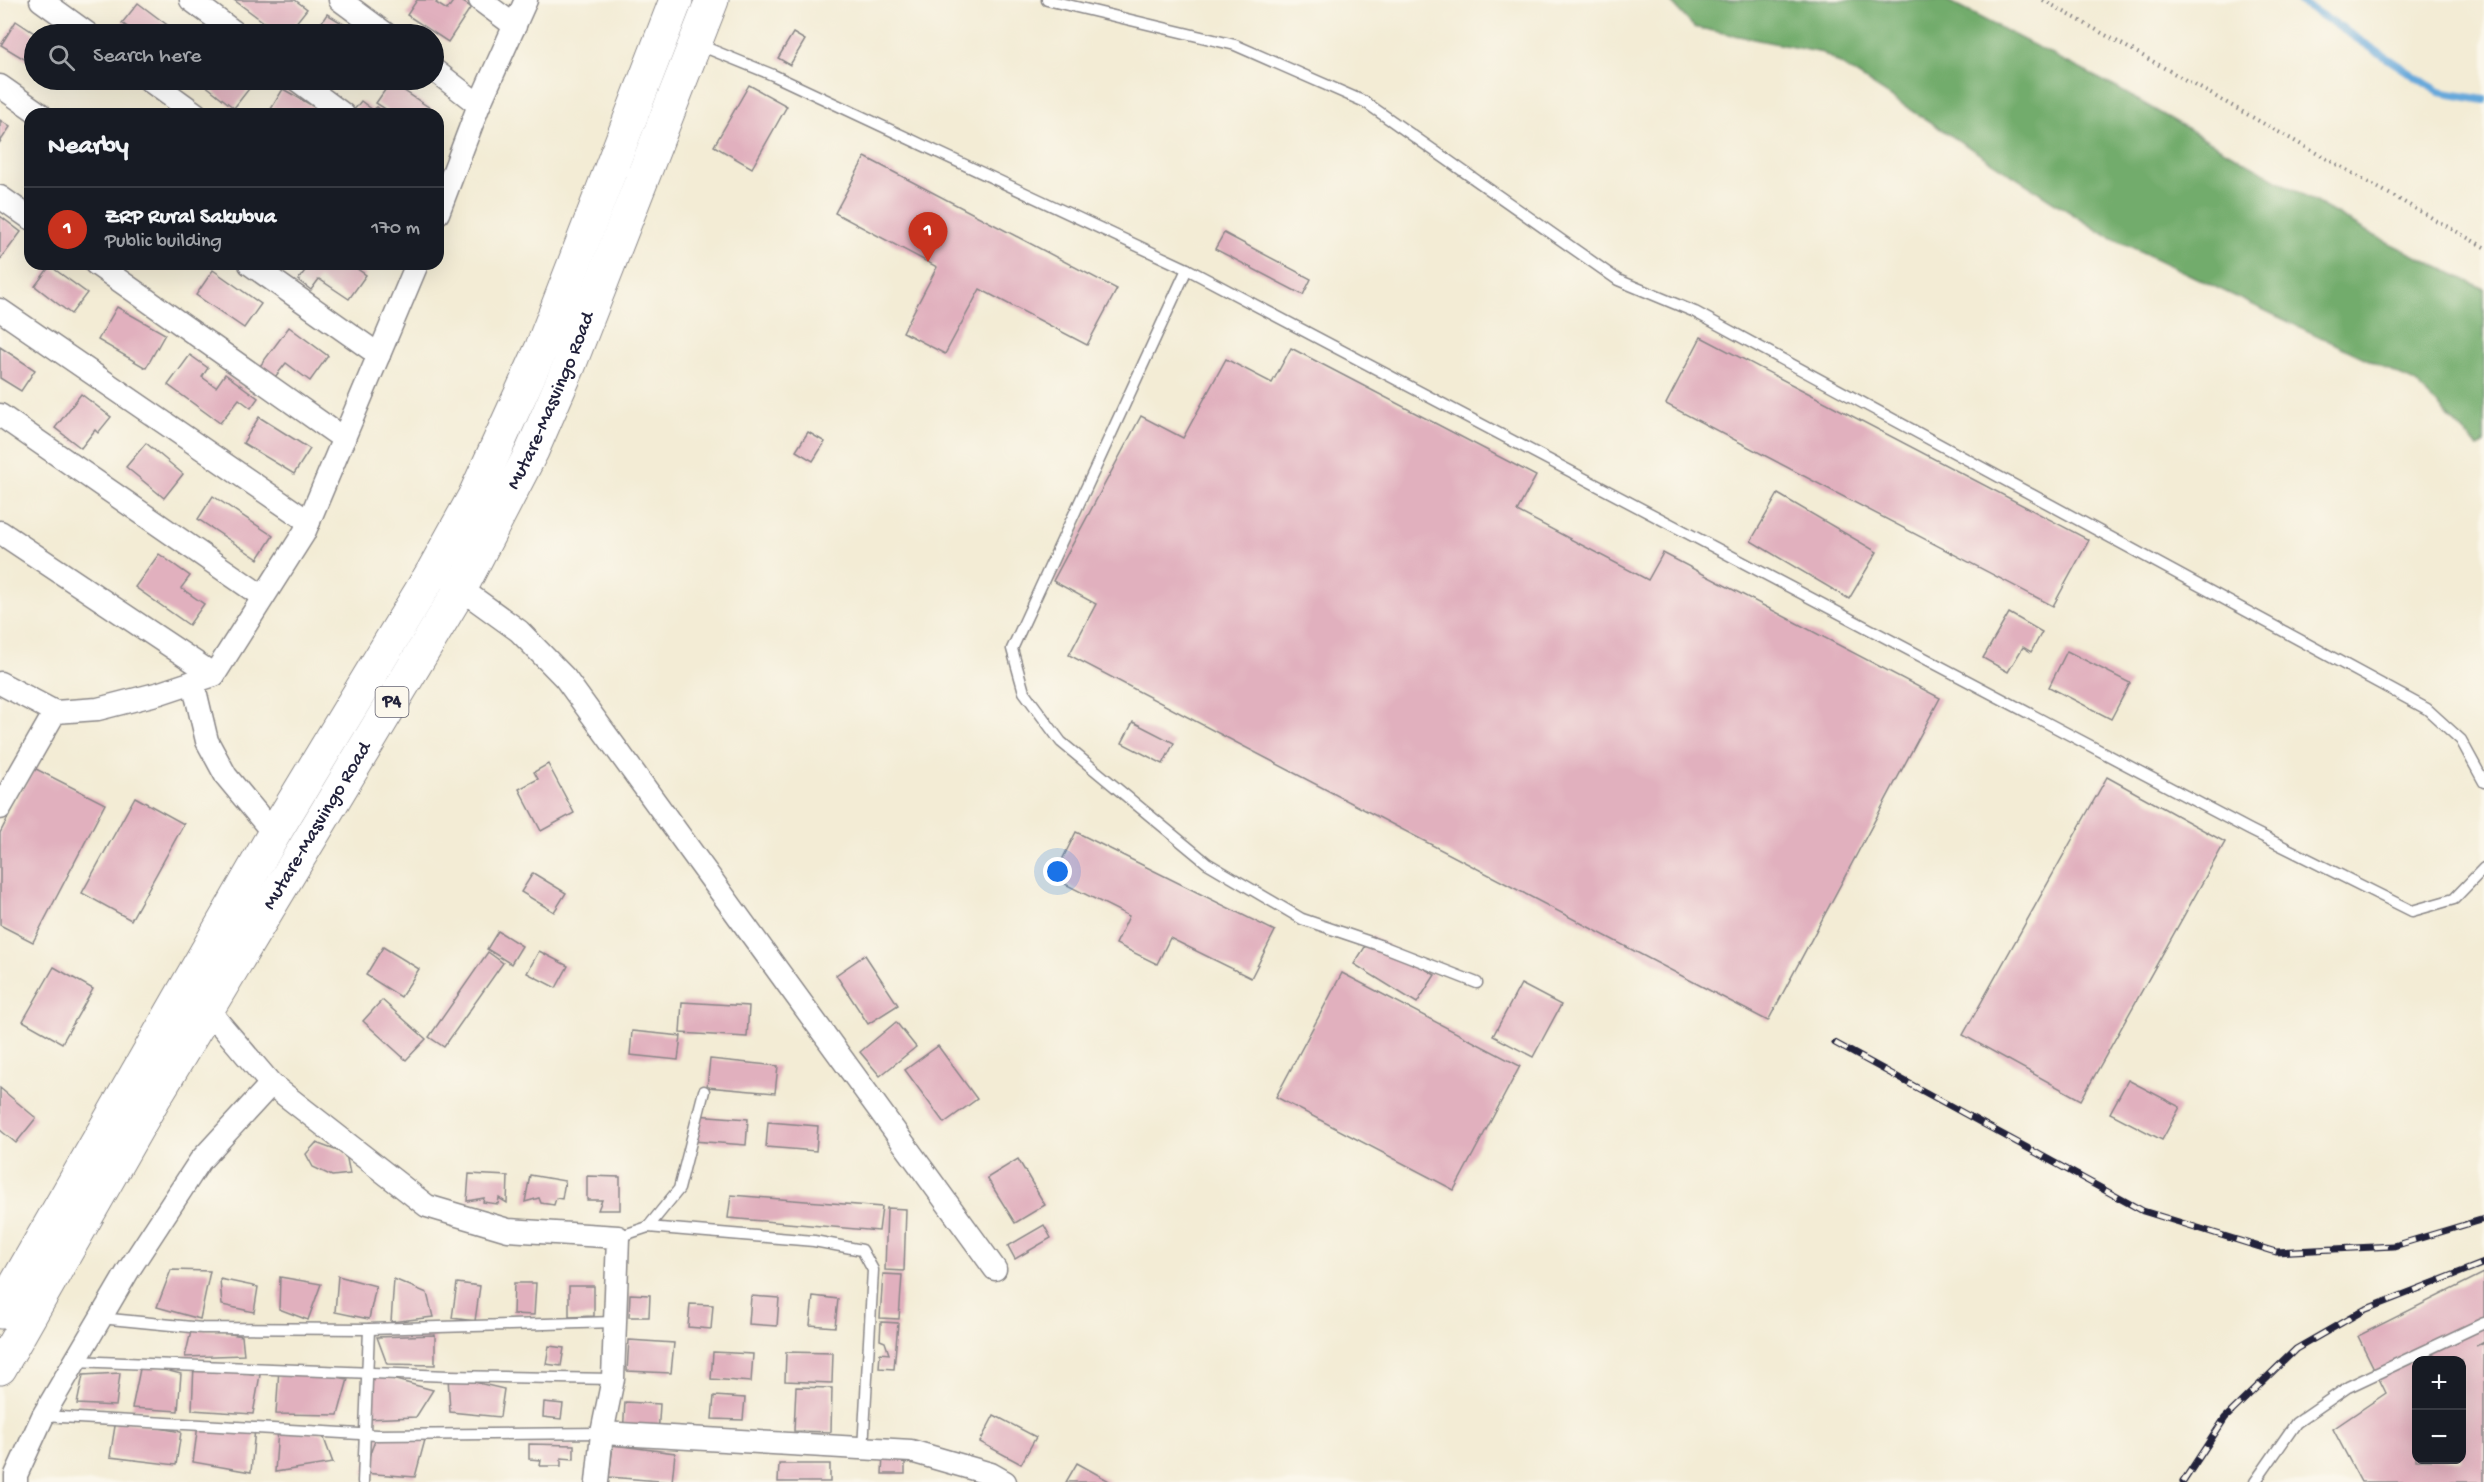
<!DOCTYPE html>
<meta charset="utf-8">
<style>
:root{--surface:#171b24;--page:#242831;--text:#f1f3f6;--muted:#9ea1a6;--line:#363941;--accent:#c8321e}
body{margin:0;font-family:"Gochi Hand",sans-serif;background:var(--page);color:var(--text)}
.controls{position:absolute;right:18px;bottom:18px;display:grid;overflow:hidden;border-radius:12px;box-shadow:0 6px 24px #0002}
.controls button{width:54px;height:54px;display:grid;place-items:center;padding:0;border:0;border-bottom:2px solid var(--line);background:var(--surface);color:var(--text);font:30px sans-serif}
.you{position:absolute;left:1058px;top:872px;width:21px;height:21px;margin:-15px;border:4px solid #fff;border-radius:50%;background:#1a73e8;box-shadow:0 0 0 9px #1a73e833}
.badge{display:grid;place-items:center;width:39px;height:39px;border-radius:50%;background:var(--accent);color:#fff;font-size:20px;font-weight:700}
.pin{position:absolute;translate:-50% -50px;filter:drop-shadow(0 2px 3px #0008)}
.pin::after{content:'';position:absolute;top:32px;width:21px;height:18px;background:inherit;clip-path:polygon(0 0,100% 0,50% 100%)}
.list{margin:0;padding:0;list-style:none}
h2{display:flex;justify-content:space-between;align-items:center;height:78px;margin:0;padding:0 24px;font-size:26px}
h2 small{font-size:20px;font-weight:400;color:var(--muted)}
.list li{display:grid;grid-template-columns:39px 1fr auto;gap:18px;align-items:center;box-sizing:border-box;height:84px;padding:0 24px;border-top:2px solid var(--line)}
.list b{display:block;font-size:22px;white-space:nowrap}
.list p{margin:0;font-size:20px;white-space:nowrap;color:var(--muted)}
.list em{font-size:20px;font-style:normal;color:var(--muted)}
.icon{flex:none;width:33px;height:33px;fill:none;stroke:currentColor;stroke-width:2;stroke-linecap:round;stroke-linejoin:round}
.map{position:relative;flex:none;width:2484px;height:1482px;overflow:hidden}
.search{position:absolute;background:var(--surface);box-shadow:0 6px 24px #0002;left:24px;top:24px;width:420px;height:66px;display:flex;align-items:center;gap:15px;box-sizing:border-box;padding:0 21px;border-radius:33px;color:var(--muted);font-size:22px}
.panel{position:absolute;background:var(--surface);box-shadow:0 6px 24px #0002;left:24px;top:108px;width:420px;height:162px;border-radius:18px}
.map>svg:first-child{display:block}
.forest{fill:#72ac6c;stroke:#4a6754;stroke-width:1.5}
.lines{fill:none;stroke-linecap:round;stroke-linejoin:round}
.stream{stroke:#66a8da;stroke-width:8}
.building{fill:#e1b0be;fill-rule:evenodd}
.lane-casing{stroke:#8a8788;stroke-width:13}
.street-casing{stroke:#8a8788;stroke-width:25}
.highway-casing{stroke:#8a8788;stroke-width:35}
.path{stroke:#8a8788;stroke-width:4;stroke-dasharray:1.5 4.5;stroke-linecap:butt}
.lane{stroke:#fff;stroke-width:10}
.street{stroke:#fff;stroke-width:22}
.highway{stroke:#fff;stroke-width:33}
.rail-casing{stroke:#22223b;stroke-width:7}
.rail{stroke:#fbf7ec;stroke-width:4.5;stroke-dasharray:14;stroke-linecap:butt}
.labels{text-anchor:middle;dominant-baseline:central;stroke-width:4.5;stroke-linejoin:round;paint-order:stroke}
.shield{fill:#fbf7ec;stroke:#636270;stroke-width:1.5}
.shield-label{font-size:18px;font-weight:bold;fill:#22223b}
.street-label{font-size:20px;fill:#22223b;stroke:#fbf7ec}
</style>
<div class="map">
<svg width="2484" height="1482" viewBox="0 0 2484 1482">
<rect width="100%" height="100%" fill="#fbf7ec"/>
<filter id="ink" filterUnits="userSpaceOnUse"><feTurbulence type="fractalNoise" baseFrequency=".0167" numOctaves="2"/><feDisplacementMap in="SourceGraphic" scale="12" xChannelSelector="R" yChannelSelector="G"/><feConvolveMatrix kernelMatrix="1 2 1 2 8 2 1 2 1" color-interpolation-filters="sRGB"/></filter>
<filter id="wash" filterUnits="userSpaceOnUse"><feTurbulence type="fractalNoise" baseFrequency=".008" numOctaves="4" result="noise"/><feDisplacementMap in="SourceGraphic" scale="24" xChannelSelector="R" yChannelSelector="G"/><feGaussianBlur stdDeviation="1.35" result="paint"/><feColorMatrix in="noise" values="0 0 0 0 0 0 0 0 0 0 0 0 0 0 0 0 0 1.4 0 .05"/><feComposite in="paint" operator="in"/></filter>
<g filter="url(#wash)">
<rect width="100%" height="100%" fill="#f3ecd5"/>
<!-- forest -->
<path class="forest" d="M 1669,0 L 1946,0 L 2115,87 L 2373,235 L 2484,289 L 2484,444 L 2478,447 L 2415,382 L 2102,233 L 1823,53 L 1694,27 Z"/>
<g class="lines">
<!-- stream -->
<path class="stream" d="M 2298,0 L 2439,92 L 2484,100"/>
</g>
<g id="blocks">
<!-- building -->
<g class="building">
<path d="M 234,0 L 295,0 L 307,9 L 287,34 L 280,34 Z"/>
<path d="M 417,0 L 438,0 L 436,3 L 447,10 L 454,0 L 460,0 L 471,7 L 448,42 L 407,15 Z"/>
<path d="M 138,3 L 178,33 L 177,34 L 137,34 L 122,23 Z"/>
<path d="M 327,14 L 360,34 L 314,34 Z"/>
<path d="M 16,21 L 34,33 L 34,65 L 1,45 Z"/>
<path d="M 793,33 L 805,40 L 790,65 L 778,58 Z"/>
<path d="M 199,80 L 245,80 L 252,85 L 234,108 Z"/>
<path d="M 392,80 L 410,80 L 403,90 L 433,110 L 431,114 L 393,114 L 376,103 Z"/>
<path d="M 749,85 L 787,106 L 752,168 L 714,146 Z"/>
<path d="M 283,89 L 327,114 L 268,114 Z"/>
<path d="M 361,101 L 373,110 L 377,107 L 386,114 L 359,114 L 354,110 Z"/>
<path d="M 0,120 L 10,127 L 0,142 Z"/>
<path d="M 865,157 L 1117,289 L 1087,345 L 980,289 L 945,354 L 903,332 L 937,267 L 835,213 Z"/>
<path d="M 0,216 L 21,232 L 0,260 Z"/>
<path d="M 1224,233 L 1311,279 L 1303,295 L 1215,249 Z"/>
<path d="M 310,264 L 350,264 L 366,275 L 349,299 L 319,279 L 311,290 L 298,280 Z"/>
<path d="M 50,266 L 87,293 L 71,314 L 35,286 Z"/>
<path d="M 213,270 L 261,304 L 244,328 L 196,295 Z"/>
<path d="M 117,307 L 165,334 L 146,368 L 98,340 Z"/>
<path d="M 289,327 L 328,356 L 310,381 L 286,363 L 275,377 L 260,366 Z"/>
<path d="M 1701,337 L 2089,540 L 2053,606 L 1666,404 Z"/>
<path d="M 0,347 L 35,370 L 21,391 L 0,378 Z"/>
<path d="M 1291,348 L 1536,476 L 1517,511 L 1648,580 L 1663,553 L 1940,698 L 1768,1021 L 1069,655 L 1096,604 L 1053,581 L 1141,416 L 1183,438 L 1226,359 L 1272,383 Z"/>
<path d="M 190,355 L 208,368 L 202,377 L 216,387 L 225,374 L 258,398 L 251,408 L 239,399 L 220,423 L 168,385 Z"/>
<path d="M 81,394 L 111,417 L 98,433 L 95,430 L 81,448 L 55,428 Z"/>
<path d="M 259,417 L 310,449 L 294,474 L 243,443 Z"/>
<path d="M 808,432 L 825,442 L 813,461 L 796,451 Z"/>
<path d="M 146,443 L 183,474 L 164,498 L 126,467 Z"/>
<path d="M 1778,494 L 1877,552 L 1849,599 L 1751,541 Z"/>
<path d="M 213,496 L 273,536 L 258,559 L 198,519 Z"/>
<path d="M 159,554 L 190,576 L 181,588 L 204,604 L 189,625 L 135,587 Z"/>
<path d="M 2009,613 L 2042,632 L 2031,652 L 2023,647 L 2008,672 L 1983,658 Z"/>
<path d="M 2067,651 L 2130,683 L 2111,719 L 2049,687 Z"/>
<path d="M 1133,722 L 1174,743 L 1163,764 L 1122,743 Z"/>
<path d="M 548,764 L 574,813 L 541,831 L 519,789 L 538,779 L 534,772 Z"/>
<path d="M 34,768 L 105,804 L 33,942 L 0,925 L 0,833 Z"/>
<path d="M 2107,777 L 2225,842 L 2081,1100 L 1963,1035 Z"/>
<path d="M 135,797 L 184,824 L 131,920 L 82,893 Z"/>
<path d="M 1076,832 L 1275,931 L 1251,978 L 1170,938 L 1157,964 L 1116,944 L 1129,916 L 1053,878 Z"/>
<path d="M 533,873 L 566,893 L 554,912 L 521,892 Z"/>
<path d="M 498,931 L 522,946 L 511,964 L 487,949 Z"/>
<path d="M 1372,936 L 1435,975 L 1417,1003 L 1354,964 Z"/>
<path d="M 383,947 L 419,969 L 401,997 L 366,975 Z"/>
<path d="M 539,951 L 568,966 L 556,988 L 527,973 Z"/>
<path d="M 488,952 L 503,963 L 444,1047 L 429,1037 Z"/>
<path d="M 865,955 L 898,1005 L 868,1024 L 836,975 Z"/>
<path d="M 54,967 L 93,989 L 62,1043 L 23,1021 Z"/>
<path d="M 1342,973 L 1520,1066 L 1454,1190 L 1276,1097 Z"/>
<path d="M 1521,984 L 1561,1005 L 1533,1057 L 1493,1036 Z"/>
<path d="M 382,1000 L 426,1039 L 406,1060 L 363,1021 Z"/>
<path d="M 682,1002 L 749,1006 L 747,1037 L 680,1033 Z"/>
<path d="M 896,1022 L 916,1047 L 880,1076 L 860,1052 Z"/>
<path d="M 632,1031 L 681,1036 L 678,1060 L 630,1055 Z"/>
<path d="M 938,1046 L 977,1099 L 944,1123 L 905,1070 Z"/>
<path d="M 710,1059 L 778,1066 L 775,1093 L 707,1087 Z"/>
<path d="M 2128,1080 L 2180,1107 L 2162,1140 L 2110,1113 Z"/>
<path d="M 0,1088 L 36,1118 L 16,1143 L 0,1130 Z"/>
<path d="M 695,1115 L 748,1119 L 746,1145 L 693,1141 Z"/>
<path d="M 768,1122 L 818,1126 L 816,1151 L 766,1147 Z"/>
<path d="M 316,1143 L 346,1154 L 350,1174 L 332,1176 L 313,1167 L 306,1154 Z"/>
<path d="M 1018,1159 L 1045,1205 L 1015,1223 L 987,1178 Z"/>
<path d="M 469,1174 L 508,1176 L 507,1203 L 499,1198 L 498,1204 L 483,1202 L 484,1198 L 467,1201 Z"/>
<path d="M 530,1175 L 565,1181 L 562,1199 L 556,1198 L 554,1205 L 541,1203 L 539,1198 L 525,1202 Z"/>
<path d="M 587,1176 L 620,1177 L 620,1210 L 598,1210 L 602,1200 L 587,1200 Z"/>
<path d="M 731,1195 L 882,1207 L 879,1231 L 728,1218 Z"/>
<path d="M 887,1208 L 906,1209 L 904,1271 L 885,1270 Z"/>
<path d="M 1044,1225 L 1051,1238 L 1015,1259 L 1008,1246 Z"/>
<path d="M 171,1270 L 210,1271 L 200,1319 L 157,1307 Z"/>
<path d="M 2484,1273 L 2484,1341 L 2476,1346 L 2484,1342 L 2484,1482 L 2361,1482 L 2333,1429 L 2386,1393 L 2358,1336 ZM 2416,1360 L 2462,1360 L 2462,1460 L 2416,1460 Z"/>
<path d="M 883,1274 L 902,1275 L 899,1319 L 880,1318 Z"/>
<path d="M 338,1276 L 376,1286 L 369,1319 L 335,1312 Z"/>
<path d="M 280,1277 L 321,1284 L 308,1320 L 279,1309 Z"/>
<path d="M 220,1279 L 258,1287 L 254,1312 L 222,1305 Z"/>
<path d="M 394,1279 L 427,1293 L 433,1317 L 391,1322 Z"/>
<path d="M 457,1283 L 480,1286 L 475,1321 L 452,1318 Z"/>
<path d="M 514,1283 L 536,1283 L 534,1315 L 513,1314 Z"/>
<path d="M 569,1286 L 594,1286 L 594,1316 L 569,1317 Z"/>
<path d="M 630,1294 L 650,1295 L 649,1317 L 629,1317 Z"/>
<path d="M 751,1296 L 779,1298 L 777,1326 L 749,1324 Z"/>
<path d="M 813,1296 L 838,1299 L 835,1327 L 810,1325 Z"/>
<path d="M 690,1304 L 713,1305 L 711,1329 L 688,1327 Z"/>
<path d="M 881,1322 L 898,1323 L 894,1369 L 879,1368 L 880,1353 L 889,1354 L 885,1342 L 880,1340 Z"/>
<path d="M 192,1327 L 242,1336 L 244,1355 L 185,1357 Z"/>
<path d="M 435,1335 L 435,1365 L 387,1364 L 377,1337 Z"/>
<path d="M 629,1340 L 674,1343 L 671,1373 L 627,1371 Z"/>
<path d="M 549,1346 L 564,1348 L 561,1366 L 546,1364 Z"/>
<path d="M 713,1352 L 753,1354 L 751,1382 L 711,1379 Z"/>
<path d="M 786,1352 L 833,1353 L 832,1383 L 785,1381 Z"/>
<path d="M 141,1364 L 181,1374 L 178,1411 L 132,1408 Z"/>
<path d="M 194,1365 L 260,1375 L 253,1414 L 192,1410 Z"/>
<path d="M 279,1368 L 348,1379 L 338,1415 L 276,1414 Z"/>
<path d="M 366,1372 L 433,1390 L 416,1417 L 366,1419 Z"/>
<path d="M 120,1373 L 116,1406 L 77,1404 L 83,1375 Z"/>
<path d="M 448,1376 L 504,1389 L 500,1417 L 450,1412 Z"/>
<path d="M 796,1387 L 832,1388 L 831,1432 L 794,1431 Z"/>
<path d="M 714,1396 L 745,1398 L 743,1420 L 712,1419 Z"/>
<path d="M 544,1402 L 563,1404 L 561,1419 L 543,1417 Z"/>
<path d="M 625,1402 L 660,1404 L 658,1436 L 623,1434 Z"/>
<path d="M 994,1415 L 1036,1437 L 1021,1464 L 980,1442 Z"/>
<path d="M 116,1420 L 181,1432 L 176,1465 L 110,1457 Z"/>
<path d="M 198,1425 L 255,1428 L 251,1472 L 193,1462 Z"/>
<path d="M 278,1429 L 322,1433 L 333,1463 L 275,1472 Z"/>
<path d="M 377,1435 L 426,1436 L 415,1477 L 363,1473 Z"/>
<path d="M 529,1444 L 574,1445 L 574,1459 L 561,1458 L 561,1466 L 540,1466 L 541,1460 L 529,1459 Z"/>
<path d="M 613,1445 L 675,1453 L 672,1482 L 609,1477 Z"/>
<path d="M 883,1455 L 905,1456 L 905,1474 L 882,1474 Z"/>
<path d="M 1077,1463 L 1111,1482 L 1066,1482 Z"/>
<path d="M 779,1464 L 830,1464 L 830,1482 L 778,1482 Z"/>
</g>
</g>
</g>
<g filter="url(#ink)">
<use href="#blocks" fill-opacity="0" stroke="#8a8788" stroke-width="1.5"/>
<g class="lines">
<!-- lane casing -->
<g class="lane-casing">
<g id="lane">
<path d="M 1047,0 L 1235,45 L 1365,102 L 1618,280 L 1695,312 L 2427,709 L 2461,740 L 2484,782"/>
<path d="M 697,44 L 773,75 L 1187,269 L 2250,830 L 2412,911 L 2454,899 L 2484,868"/>
<path d="M 1187,269 L 1012,649 L 1024,692 L 1061,742 L 1207,863 L 1302,919 L 1382,946 L 1477,983"/>
<path d="M 648,1227 L 814,1241 L 862,1250 L 873,1270 L 863,1449"/>
<path d="M 618,1237 L 648,1227 L 679,1189 L 704,1091"/>
<path d="M 100,1318 L 202,1328 L 369,1329 L 615,1322"/>
<path d="M 74,1361 L 448,1376 L 613,1379"/>
<path d="M 43,1416 L 377,1435 L 602,1433"/>
<path d="M 363,1482 L 369,1329"/>
<path d="M 2255,1482 L 2296,1423 L 2348,1387 L 2484,1323"/>
</g>
</g>
<!-- street casing -->
<g class="street-casing">
<g id="street">
<path d="M 41,0 L 88,34"/>
<path d="M 191,0 L 237,34"/>
<path d="M 340,0 L 386,34"/>
<path d="M 480,0 L 515,26"/>
<path d="M 434,70 L 479,105"/>
<path d="M 149,80 L 196,114"/>
<path d="M 297,80 L 343,114"/>
<path d="M 0,86 L 40,114"/>
<path d="M 0,197 L 30,218"/>
<path d="M 438,213 L 479,105 L 526,0"/>
<path d="M 96,264 L 344,439"/>
<path d="M 250,264 L 379,355"/>
<path d="M 0,310 L 309,522"/>
<path d="M 0,415 L 263,597"/>
<path d="M 0,532 L 214,675"/>
<path d="M 450,581 L 519,631 L 565,678 L 995,1269"/>
<path d="M 193,682 L 207,741 L 226,776 L 274,834"/>
<path d="M 0,683 L 55,712"/>
<path d="M 0,808 L 55,712 L 98,709 L 160,693 L 214,675 L 304,533 L 417,264"/>
<path d="M 271,1084 L 427,1206 L 508,1230 L 618,1237 L 613,1379 L 602,1433 L 597,1482"/>
<path d="M 602,1433 L 911,1451 L 991,1474 L 1005,1482"/>
<path d="M 16,1482 L 16,1475 L 43,1416 L 128,1271 L 200,1161 L 271,1084 L 208,1010"/>
</g>
</g>
<!-- highway casing -->
<g class="highway-casing">
<g id="highway">
<path d="M 0,1312 L 274,834 L 433,571 L 474,497 L 542,347 L 676,0"/>
<path id="s1" d="M 0,1368 L 153,1100 L 461,588 L 532,451 L 569,366 L 712,0"/>
</g>
</g>
<!-- path -->
<path class="path" d="M 2043,0 L 2484,247"/>
<!-- lane -->
<use href="#lane" class="lane"/>
<!-- street -->
<use href="#street" class="street"/>
<!-- highway -->
<use href="#highway" class="highway"/>
<!-- rail casing -->
<g class="rail-casing">
<g id="rail">
<path d="M 1835,1043 L 2143,1211 L 2276,1252 L 2394,1246 L 2484,1219"/>
<path d="M 2183,1482 L 2225,1418 L 2296,1349 L 2364,1310 L 2484,1263"/>
</g>
</g>
<!-- rail -->
<use href="#rail" class="rail"/>
</g>
</g>
<g class="labels">
<!-- shield labels -->
<rect class="shield" x="375.5" y="687" width="33" height="30" rx="4.5"/>
<g class="shield-label">
<text x="392" y="702">P4</text>
</g>
<!-- street labels -->
<g class="street-label">
<text stroke="none"><textPath href="#s1" startOffset="1114">Mutare-Masvingo Road</textPath></text>
<text stroke="none"><textPath href="#s1" startOffset="628">Mutare-Masvingo Road</textPath></text>
</g>
</g>
</svg>
<div class="controls">
<button>+</button>
<button>−</button>
</div>
<div class="you"></div>
<div class="pin badge" style="left:928px;top:262px">1</div>
<div class="search"><svg class="icon" aria-label="search" viewBox="0 0 24 24"><circle cx="10" cy="10" r="6"/><path d="M15 15l6 6"/></svg>Search here</div>
<section class="panel">
<h2>Nearby<small></small></h2>
<ul class="list">
<li><span class="badge">1</span><div><b>ZRP Rural Sakubva</b><p>Public building</p></div><em>170 m</em></li>
</ul>
</section>
</div>
